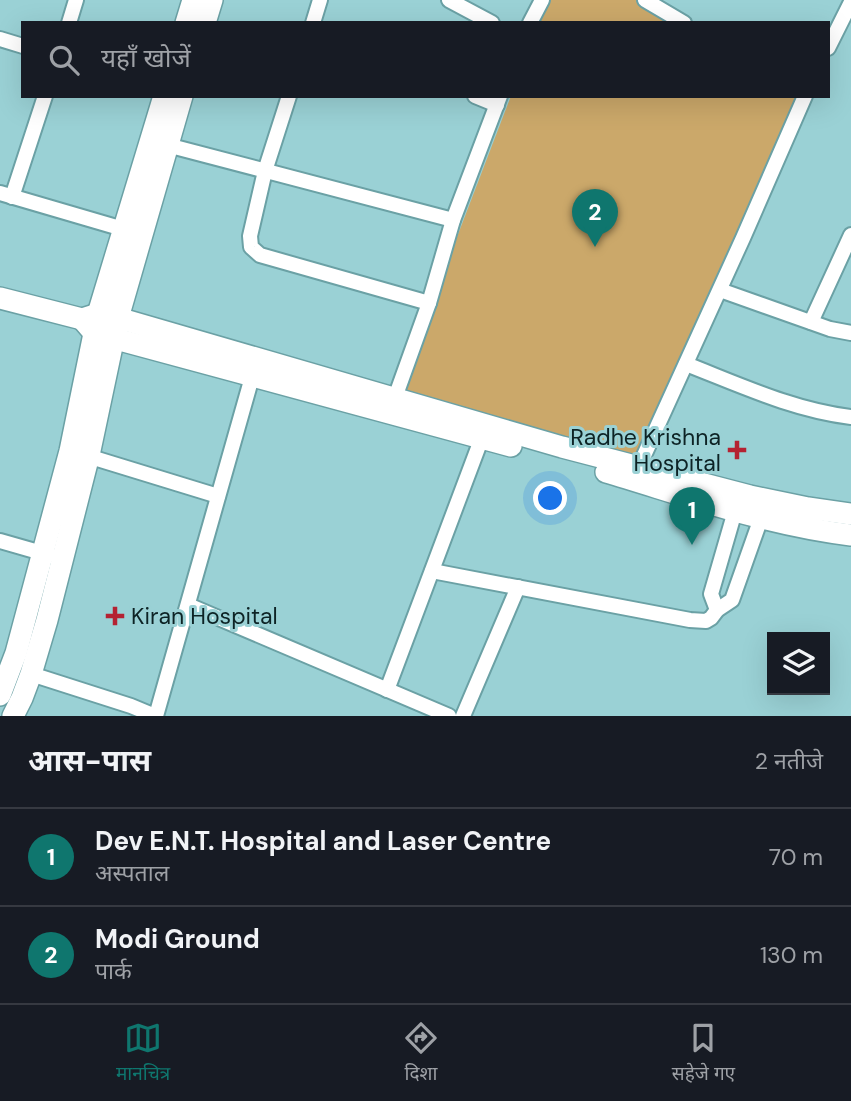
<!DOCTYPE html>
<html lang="hi">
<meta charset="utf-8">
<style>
:root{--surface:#171b24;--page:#20242c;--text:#f1f3f6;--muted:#9ea1a6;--line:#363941;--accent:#0f766e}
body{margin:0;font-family:"DM Sans","Noto Sans Devanagari",sans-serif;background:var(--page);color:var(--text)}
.controls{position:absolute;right:21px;bottom:21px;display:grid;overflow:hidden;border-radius:0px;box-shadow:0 7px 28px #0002}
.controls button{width:63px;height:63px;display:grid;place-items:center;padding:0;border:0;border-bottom:2px solid var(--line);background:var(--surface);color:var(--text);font:35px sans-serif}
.you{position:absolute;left:551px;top:499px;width:24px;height:24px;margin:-18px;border:5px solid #fff;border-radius:50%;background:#1a73e8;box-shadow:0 0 0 10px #1a73e833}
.badge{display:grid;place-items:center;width:46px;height:46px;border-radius:50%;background:var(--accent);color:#fff;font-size:23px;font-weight:700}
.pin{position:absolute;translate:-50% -58px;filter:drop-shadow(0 2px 4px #0008)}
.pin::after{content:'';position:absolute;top:37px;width:24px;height:21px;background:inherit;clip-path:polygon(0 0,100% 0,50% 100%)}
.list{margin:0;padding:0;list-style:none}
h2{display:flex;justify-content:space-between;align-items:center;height:91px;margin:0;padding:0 28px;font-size:30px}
h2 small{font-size:23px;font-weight:400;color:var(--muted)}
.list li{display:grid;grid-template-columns:46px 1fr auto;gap:21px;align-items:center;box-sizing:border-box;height:98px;padding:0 28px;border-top:2px solid var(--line)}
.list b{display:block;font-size:26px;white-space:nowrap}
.list p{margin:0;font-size:23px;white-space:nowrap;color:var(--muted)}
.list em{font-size:23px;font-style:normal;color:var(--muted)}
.icon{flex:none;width:38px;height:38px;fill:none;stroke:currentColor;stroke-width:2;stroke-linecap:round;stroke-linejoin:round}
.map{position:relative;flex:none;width:851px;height:716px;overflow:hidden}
.search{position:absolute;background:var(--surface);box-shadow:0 7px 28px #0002;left:21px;right:21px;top:21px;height:77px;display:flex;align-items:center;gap:18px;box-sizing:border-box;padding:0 24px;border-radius:0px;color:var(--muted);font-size:26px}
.sheet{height:287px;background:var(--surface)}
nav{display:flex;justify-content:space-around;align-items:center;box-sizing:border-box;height:98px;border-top:2px solid var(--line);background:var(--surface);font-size:19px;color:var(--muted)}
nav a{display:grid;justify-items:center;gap:4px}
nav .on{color:var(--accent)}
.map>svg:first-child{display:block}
.green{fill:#cba86a}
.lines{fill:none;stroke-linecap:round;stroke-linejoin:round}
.street-casing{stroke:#6ba1a5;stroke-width:18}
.secondary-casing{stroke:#6ba1a5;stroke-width:24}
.street{stroke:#fff;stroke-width:14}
.secondary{stroke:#fff;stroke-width:21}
.poi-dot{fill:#b42232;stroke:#9ad1d5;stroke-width:2.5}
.labels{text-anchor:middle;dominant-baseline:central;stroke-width:6;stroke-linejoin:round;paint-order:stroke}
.poi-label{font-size:23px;fill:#0d2325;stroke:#9ad1d5;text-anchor:end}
</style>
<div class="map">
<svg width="851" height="716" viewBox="0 0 851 716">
<rect width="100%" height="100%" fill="#9ad1d5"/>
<!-- green -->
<g class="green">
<path d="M 548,0 L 645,0 L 684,23 L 540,23 Z"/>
<path d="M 511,96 L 805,96 L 642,460 L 395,399 Z"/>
</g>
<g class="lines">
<!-- street casing -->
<g class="street-casing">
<g id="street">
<path d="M 449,0 L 492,23"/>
<path d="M 645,0 L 684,23"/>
<path d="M 69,23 L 76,0"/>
<path d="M 313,23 L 320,0"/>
<path d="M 530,23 L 542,0"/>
<path d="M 0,39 L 23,46"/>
<path d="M 828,48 L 851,2"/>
<path d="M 289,96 L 265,171 L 250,236 L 251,247 L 260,255 L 429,303"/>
<path d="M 475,96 L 497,105"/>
<path d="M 167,145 L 453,220"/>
<path d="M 0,193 L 130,231"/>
<path d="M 12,197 L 45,96"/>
<path d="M 720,290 L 830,329 L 851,333"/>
<path d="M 811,322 L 851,235"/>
<path d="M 686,364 C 740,385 793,410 851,417"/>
<path d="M 392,406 L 429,303 L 453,220 L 500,96"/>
<path d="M 81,454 L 218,496"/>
<path d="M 636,473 L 743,238 L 805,96"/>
<path d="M 0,541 L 49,555"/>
<path d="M 432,571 L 690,620 L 706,621 L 711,618 L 717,610 L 732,600 L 761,518"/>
<path d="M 188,605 L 449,716"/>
<path d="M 717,610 L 711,594 L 735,511"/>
<path d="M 31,674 L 131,706 L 155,716"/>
<path d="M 387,690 L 484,432"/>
<path d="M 156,716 L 254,370"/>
<path d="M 463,716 L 518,587"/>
</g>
</g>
<!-- secondary casing -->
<g class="secondary-casing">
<g id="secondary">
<path d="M 186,23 L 193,0"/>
<path d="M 205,23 L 212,0"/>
<path d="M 0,298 L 82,319 L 98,314 L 118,318 L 562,447 L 750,496 L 808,508 L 851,514"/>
<path d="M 82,319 L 94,333 L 511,446"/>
<path d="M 606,472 C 687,496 767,525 851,535"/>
<path d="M 0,695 L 16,653 L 70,451 L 98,314 L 164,96"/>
<path d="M 13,716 L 22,698 L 31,674 L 47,620 L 89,455 L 118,318 L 182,96"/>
</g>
</g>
<!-- street -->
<use href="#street" class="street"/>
<!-- secondary -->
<use href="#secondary" class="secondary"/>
</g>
<!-- markers -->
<g class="poi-dot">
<path d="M733.5 439.5h7v7h7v7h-7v7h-7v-7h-7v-7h7z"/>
<path d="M111.5 605.5h7v7h7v7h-7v7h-7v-7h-7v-7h7z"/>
</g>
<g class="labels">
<!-- poi labels -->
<g class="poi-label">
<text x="721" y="437">Radhe Krishna<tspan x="721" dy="26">Hospital</tspan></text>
<text x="131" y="616" text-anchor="start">Kiran Hospital</text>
</g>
</g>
</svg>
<div class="controls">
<button><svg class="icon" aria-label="layers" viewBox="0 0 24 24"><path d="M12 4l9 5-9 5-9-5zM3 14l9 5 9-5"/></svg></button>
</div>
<div class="you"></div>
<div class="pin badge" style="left:692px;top:545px">1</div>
<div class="pin badge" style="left:595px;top:247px">2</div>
<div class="search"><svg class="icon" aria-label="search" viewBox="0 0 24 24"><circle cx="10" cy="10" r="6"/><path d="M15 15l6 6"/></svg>यहाँ खोजें</div>
</div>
<section class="sheet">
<h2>आस-पास<small>2 नतीजे</small></h2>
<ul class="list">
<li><span class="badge">1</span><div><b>Dev E.N.T. Hospital and Laser Centre</b><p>अस्पताल</p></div><em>70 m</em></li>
<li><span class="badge">2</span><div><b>Modi Ground</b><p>पार्क</p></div><em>130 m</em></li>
</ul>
</section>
<nav>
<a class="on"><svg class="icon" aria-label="map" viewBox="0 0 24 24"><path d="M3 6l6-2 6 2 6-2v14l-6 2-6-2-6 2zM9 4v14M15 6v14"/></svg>मानचित्र</a>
<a><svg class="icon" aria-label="directions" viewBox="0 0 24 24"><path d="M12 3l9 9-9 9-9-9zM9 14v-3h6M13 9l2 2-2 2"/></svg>दिशा</a>
<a><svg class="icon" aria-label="saved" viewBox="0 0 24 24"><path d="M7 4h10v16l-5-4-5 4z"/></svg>सहेजे गए</a>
</nav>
